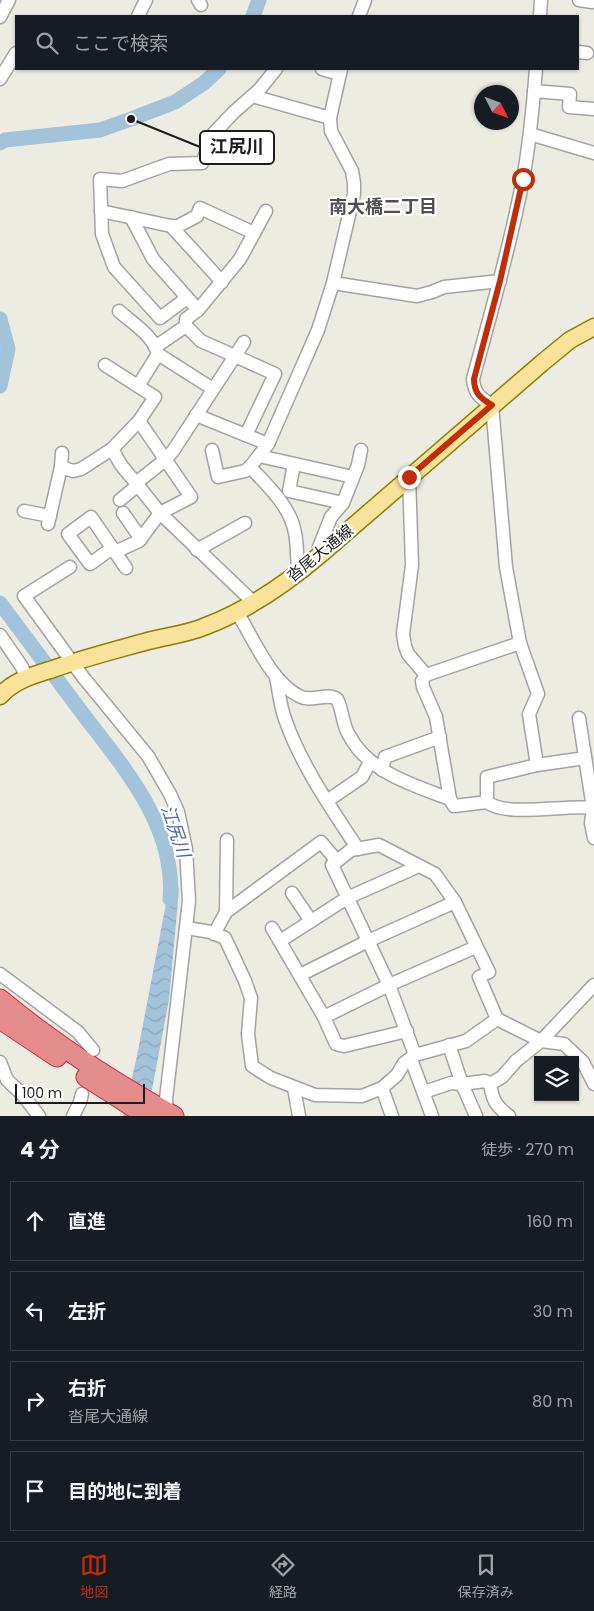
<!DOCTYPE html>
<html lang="ja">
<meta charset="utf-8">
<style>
:root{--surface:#171b24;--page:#242831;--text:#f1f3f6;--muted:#9ea1a6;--line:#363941;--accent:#c22c06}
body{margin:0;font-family:Poppins,"Noto Sans JP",sans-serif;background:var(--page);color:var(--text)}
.controls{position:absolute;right:15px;bottom:15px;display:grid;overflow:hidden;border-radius:0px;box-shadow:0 1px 4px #0004}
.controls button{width:45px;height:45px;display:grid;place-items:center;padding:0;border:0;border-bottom:1px solid var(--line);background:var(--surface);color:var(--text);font:25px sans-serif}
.compass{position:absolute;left:474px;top:85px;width:45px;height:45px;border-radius:50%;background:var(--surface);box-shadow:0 1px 4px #0004;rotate:132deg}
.scale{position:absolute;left:15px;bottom:12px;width:130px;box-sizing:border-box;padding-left:5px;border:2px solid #1c1c1c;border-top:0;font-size:14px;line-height:18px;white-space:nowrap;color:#1c1c1c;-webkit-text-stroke:4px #fff;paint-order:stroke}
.stop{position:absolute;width:15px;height:15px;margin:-11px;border:4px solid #c22c06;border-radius:50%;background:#fff}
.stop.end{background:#c22c06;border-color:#fff;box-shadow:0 1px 5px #0008}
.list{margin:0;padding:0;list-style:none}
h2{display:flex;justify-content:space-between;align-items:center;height:65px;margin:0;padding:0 20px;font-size:21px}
h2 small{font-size:16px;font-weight:400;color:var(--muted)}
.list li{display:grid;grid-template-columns:32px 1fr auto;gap:15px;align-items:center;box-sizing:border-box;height:80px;margin:0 10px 10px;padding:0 10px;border:1px solid var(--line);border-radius:0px}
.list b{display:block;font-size:19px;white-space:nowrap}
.list p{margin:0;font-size:16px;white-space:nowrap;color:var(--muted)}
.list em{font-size:16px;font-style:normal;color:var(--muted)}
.icon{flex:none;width:28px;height:28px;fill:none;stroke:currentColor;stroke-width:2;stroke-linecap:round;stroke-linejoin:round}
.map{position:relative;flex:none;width:594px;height:1116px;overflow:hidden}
.search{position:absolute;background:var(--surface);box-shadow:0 1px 4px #0004;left:15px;right:15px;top:15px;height:55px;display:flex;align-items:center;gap:12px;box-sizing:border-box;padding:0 18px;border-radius:0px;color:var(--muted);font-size:19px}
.sheet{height:425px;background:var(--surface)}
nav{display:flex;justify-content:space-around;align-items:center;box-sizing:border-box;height:70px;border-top:1px solid var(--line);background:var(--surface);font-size:14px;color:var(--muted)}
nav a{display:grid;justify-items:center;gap:2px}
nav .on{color:var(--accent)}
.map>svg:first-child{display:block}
.water{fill:url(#water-waves)}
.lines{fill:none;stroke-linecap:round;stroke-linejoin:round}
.river{stroke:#a3c3da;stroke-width:15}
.minor-casing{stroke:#a3a3a3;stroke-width:15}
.major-casing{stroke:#8f7d05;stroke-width:19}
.highway-casing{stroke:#d12941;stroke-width:21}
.minor{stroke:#fff;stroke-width:12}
.major{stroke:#f9e39b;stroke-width:16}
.highway{stroke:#e38c8b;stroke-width:19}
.route{stroke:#c22c06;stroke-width:6}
.labels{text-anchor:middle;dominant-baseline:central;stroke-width:4.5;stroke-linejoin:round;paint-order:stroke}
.street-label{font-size:16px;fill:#1c1c1c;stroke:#fff}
.neighbourhood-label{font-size:18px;font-weight:bold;fill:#4f4f4f;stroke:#fff}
.water-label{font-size:18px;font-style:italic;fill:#4c68a8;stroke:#fff}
.leader{fill:none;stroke:#1c1c1c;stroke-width:2}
.callout-dot{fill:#1c1c1c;stroke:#fff;stroke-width:2}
.callout{fill:#fff;stroke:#1c1c1c;stroke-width:2}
.callout-label{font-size:18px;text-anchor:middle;font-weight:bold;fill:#1c1c1c}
</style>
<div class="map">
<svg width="594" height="1116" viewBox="0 0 594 1116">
<defs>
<pattern id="water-waves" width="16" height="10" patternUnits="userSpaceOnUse" patternTransform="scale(1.25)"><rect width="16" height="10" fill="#a3c3da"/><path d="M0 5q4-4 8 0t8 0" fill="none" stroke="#8ca7ba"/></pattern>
</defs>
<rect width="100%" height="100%" fill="#edece2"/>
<!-- water -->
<path class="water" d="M 174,861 L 179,890 L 169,1000 L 147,1116 L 123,1116 L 137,1056 Z"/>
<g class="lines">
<!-- river -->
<g class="river">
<path d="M 253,16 L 259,0"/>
<path d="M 0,143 L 5,140 L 100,130 L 131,119 L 175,102 L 204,83 L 219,69"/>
<path d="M 0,319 L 8,349 L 0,386"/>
<path d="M 0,603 C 28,640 55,677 83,714 C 124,768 176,826 170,899"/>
</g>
<!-- minor casing -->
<g class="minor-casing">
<g id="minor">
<path d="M 198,0 L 201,5"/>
<path d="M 579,0 L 592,2"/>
<path d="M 138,16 L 146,0"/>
<path d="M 359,16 L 365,0"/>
<path d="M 540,16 L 541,0"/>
<path d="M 0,17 L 9,0"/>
<path d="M 578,52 L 587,53"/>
<path d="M 322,69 L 339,74"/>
<path d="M 0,79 L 16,53"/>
<path d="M 534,91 L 570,94 L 569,107 L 594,109"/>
<path d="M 252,96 L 330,118"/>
<path d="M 530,134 L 594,153"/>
<path d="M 101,211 L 171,226 L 178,226 L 197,216 L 200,208 L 254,233"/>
<path d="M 131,217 L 153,259 L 198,310 L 240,259 L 266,211"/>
<path d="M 171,226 L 222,282"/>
<path d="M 333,283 L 417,296 L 432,292 L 444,287 L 500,281"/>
<path d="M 187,298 L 160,318 L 114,267 L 102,234 L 100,179 L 122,181 L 169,164 L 202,163 L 214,133 L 234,112 L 259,90 L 276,69"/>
<path d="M 198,310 L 186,319 L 186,326 L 201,341 L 235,356 L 173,451 L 165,460 L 136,483 L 160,513 L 253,602"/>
<path d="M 119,311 C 133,324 153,335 158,354 L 213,389"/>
<path d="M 244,342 L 235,356 L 275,374 L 246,435"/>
<path d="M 155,347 L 186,326"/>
<path d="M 138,386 L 158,354"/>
<path d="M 196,415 L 268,444"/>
<path d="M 112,449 L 121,465 L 136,483"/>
<path d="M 212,450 L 218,477 L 245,471 L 250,467"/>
<path d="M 259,456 L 353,477"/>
<path d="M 294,464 L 289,491 L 343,503"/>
<path d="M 61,467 L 62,453"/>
<path d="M 409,477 L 412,565 L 403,634 L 405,646 L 408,654 L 426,675"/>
<path d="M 120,500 L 138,485"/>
<path d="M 24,511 L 50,516"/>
<path d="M 123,513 L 141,539"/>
<path d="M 48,524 L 61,467 L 73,471 L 81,469 L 112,449 L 139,421 L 155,397 L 105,365"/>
<path d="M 111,549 L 90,564 L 68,534 L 91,517 L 126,568"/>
<path d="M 197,550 L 245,523"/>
<path d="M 115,552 L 139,541 L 160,513 L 191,497 L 139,421"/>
<path d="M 321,554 L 319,547 L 331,517 L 343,503 L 358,465 L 361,450"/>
<path d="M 70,567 L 24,596 L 83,677 L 148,756 L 170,794 L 178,812 L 186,849 L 189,901 L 166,1099 L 167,1116"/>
<path d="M 299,572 C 296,559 298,546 295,533 C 291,507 267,485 250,467 L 268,444 L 318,330 L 333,283 L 354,194 L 354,183 L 352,171 L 331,131 L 330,118 L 341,69"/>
<path d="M 237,612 C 253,638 271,682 299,696 C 312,703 326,692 337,699 C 343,710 342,724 349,735 C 368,772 413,785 450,799"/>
<path d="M 0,635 L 22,667 L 26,677"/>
<path d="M 520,643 L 506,567 L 492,405 C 480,398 474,393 473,379 C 491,313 510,246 523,179 C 530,142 533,106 536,69"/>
<path d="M 276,677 C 279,691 280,706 285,719 C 301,765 331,808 358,849"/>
<path d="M 579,718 L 593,808 L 591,823 L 594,838"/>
<path d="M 537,765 L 529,714 L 538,694 L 520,643 L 426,675 L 422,681 L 423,687 L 436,717 L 450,799 L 454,806 L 487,802 C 507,818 566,804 594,808"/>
<path d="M 382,770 L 385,757 L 440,737"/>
<path d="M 327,801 L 362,777 L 370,762"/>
<path d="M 487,802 L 487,777 L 537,765 L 585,758"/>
<path d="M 292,893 L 311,921"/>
<path d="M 226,912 L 227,840"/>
<path d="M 187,928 L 211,932 L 225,938 L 245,981 L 251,998 L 248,1034 L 252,1066 L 271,1078 L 315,1095 L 362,1096 L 382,1088 L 397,1075 L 404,1063 L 415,1055 L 466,1041 L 497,1019"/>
<path d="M 272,928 L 324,1017 L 389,985 L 476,947"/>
<path d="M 214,934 L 226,912 L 321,842 L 337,861"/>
<path d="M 280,941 L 347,898 L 419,866"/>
<path d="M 0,974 L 78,1032 L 93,1050"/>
<path d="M 300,975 L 368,941 L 455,902"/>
<path d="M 324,1017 L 336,1044 L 344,1046 L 407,1031"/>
<path d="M 449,1045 L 462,1084 L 476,1116"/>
<path d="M 415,1055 L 389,985 L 332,865 L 351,850 L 379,845 L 435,874 L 455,902 L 489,972 L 479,977 L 497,1019 L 541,1041 L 564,1044 L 583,1062 L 594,1084"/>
<path d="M 411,1059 L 432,1116"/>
<path d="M 0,1062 L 7,1080 L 22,1094 L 39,1116"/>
<path d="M 490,1084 C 493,1101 495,1105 509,1116"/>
<path d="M 294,1088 L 299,1116"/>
<path d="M 382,1088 L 392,1116"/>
<path d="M 424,1092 L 451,1083 L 462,1084 L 485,1081 L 490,1084 L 502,1077 L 516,1061 L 541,1041 L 594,985"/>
<path d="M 73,1116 L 80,1102 L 82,1094"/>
</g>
</g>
<!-- major casing -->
<g class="major-casing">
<path id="major" d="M 0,696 C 14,680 34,675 53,669 C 84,658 116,650 148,641 C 167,636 188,634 206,626 C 248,610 287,583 321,554 L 542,363 L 570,340 L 594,327"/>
</g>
<!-- highway casing -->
<g class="highway-casing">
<g id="highway">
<path d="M 0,999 C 54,1044 113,1082 174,1116"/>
<path d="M 0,1019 L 57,1057"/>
<path d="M 86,1077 L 147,1116"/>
</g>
</g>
<!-- minor -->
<use href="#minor" class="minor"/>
<!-- major -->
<use href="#major" class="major"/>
<!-- highway -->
<use href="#highway" class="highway"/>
</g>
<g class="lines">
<!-- route -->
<path class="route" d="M 409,477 L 492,405 C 480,398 474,393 474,379 L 500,281 L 523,179"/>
</g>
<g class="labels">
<!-- street labels -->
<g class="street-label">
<text transform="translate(320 553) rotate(-39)">沓尾大通線</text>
</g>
<!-- neighbourhood labels -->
<g class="neighbourhood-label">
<text x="383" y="206">南大橋二丁目</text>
</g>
<!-- water labels -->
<g class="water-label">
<text transform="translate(176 831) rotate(71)">江尻川</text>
</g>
</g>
<!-- callouts -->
<path class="leader" d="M131 119L200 147"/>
<circle class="callout-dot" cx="131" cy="119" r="5"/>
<rect class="callout" x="200" y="131" width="74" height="33" rx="5"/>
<g class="callout-label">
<text x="237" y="153">江尻川</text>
</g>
</svg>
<div class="controls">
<button><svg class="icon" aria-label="layers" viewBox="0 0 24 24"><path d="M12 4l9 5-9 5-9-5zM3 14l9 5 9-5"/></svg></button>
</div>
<svg class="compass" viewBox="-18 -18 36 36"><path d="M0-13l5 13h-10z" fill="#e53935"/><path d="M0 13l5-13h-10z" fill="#9ea1a6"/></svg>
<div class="scale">100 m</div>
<div class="stop" style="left:523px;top:179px"></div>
<div class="stop end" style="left:409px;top:477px"></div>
<div class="search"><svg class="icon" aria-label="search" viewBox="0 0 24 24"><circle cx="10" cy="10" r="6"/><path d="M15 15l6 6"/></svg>ここで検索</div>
</div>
<section class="sheet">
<h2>4 分<small>徒歩 · 270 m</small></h2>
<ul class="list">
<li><svg class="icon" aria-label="ahead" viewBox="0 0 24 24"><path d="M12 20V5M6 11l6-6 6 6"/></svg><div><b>直進</b></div><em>160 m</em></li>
<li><svg class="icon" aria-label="left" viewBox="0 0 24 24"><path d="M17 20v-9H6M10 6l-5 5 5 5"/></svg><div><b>左折</b></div><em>30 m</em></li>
<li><svg class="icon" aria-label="right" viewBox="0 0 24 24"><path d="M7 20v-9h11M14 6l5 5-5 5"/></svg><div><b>右折</b><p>沓尾大通線</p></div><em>80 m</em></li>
<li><svg class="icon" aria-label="arrive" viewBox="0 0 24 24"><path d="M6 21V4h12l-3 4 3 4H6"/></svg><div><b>目的地に到着</b></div></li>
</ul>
</section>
<nav>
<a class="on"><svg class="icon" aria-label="map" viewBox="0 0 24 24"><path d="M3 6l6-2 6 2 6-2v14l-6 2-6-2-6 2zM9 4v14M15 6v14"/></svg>地図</a>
<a><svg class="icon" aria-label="directions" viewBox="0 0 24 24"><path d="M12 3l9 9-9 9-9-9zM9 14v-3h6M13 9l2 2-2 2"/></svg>経路</a>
<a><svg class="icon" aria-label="saved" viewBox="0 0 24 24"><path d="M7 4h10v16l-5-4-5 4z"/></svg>保存済み</a>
</nav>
